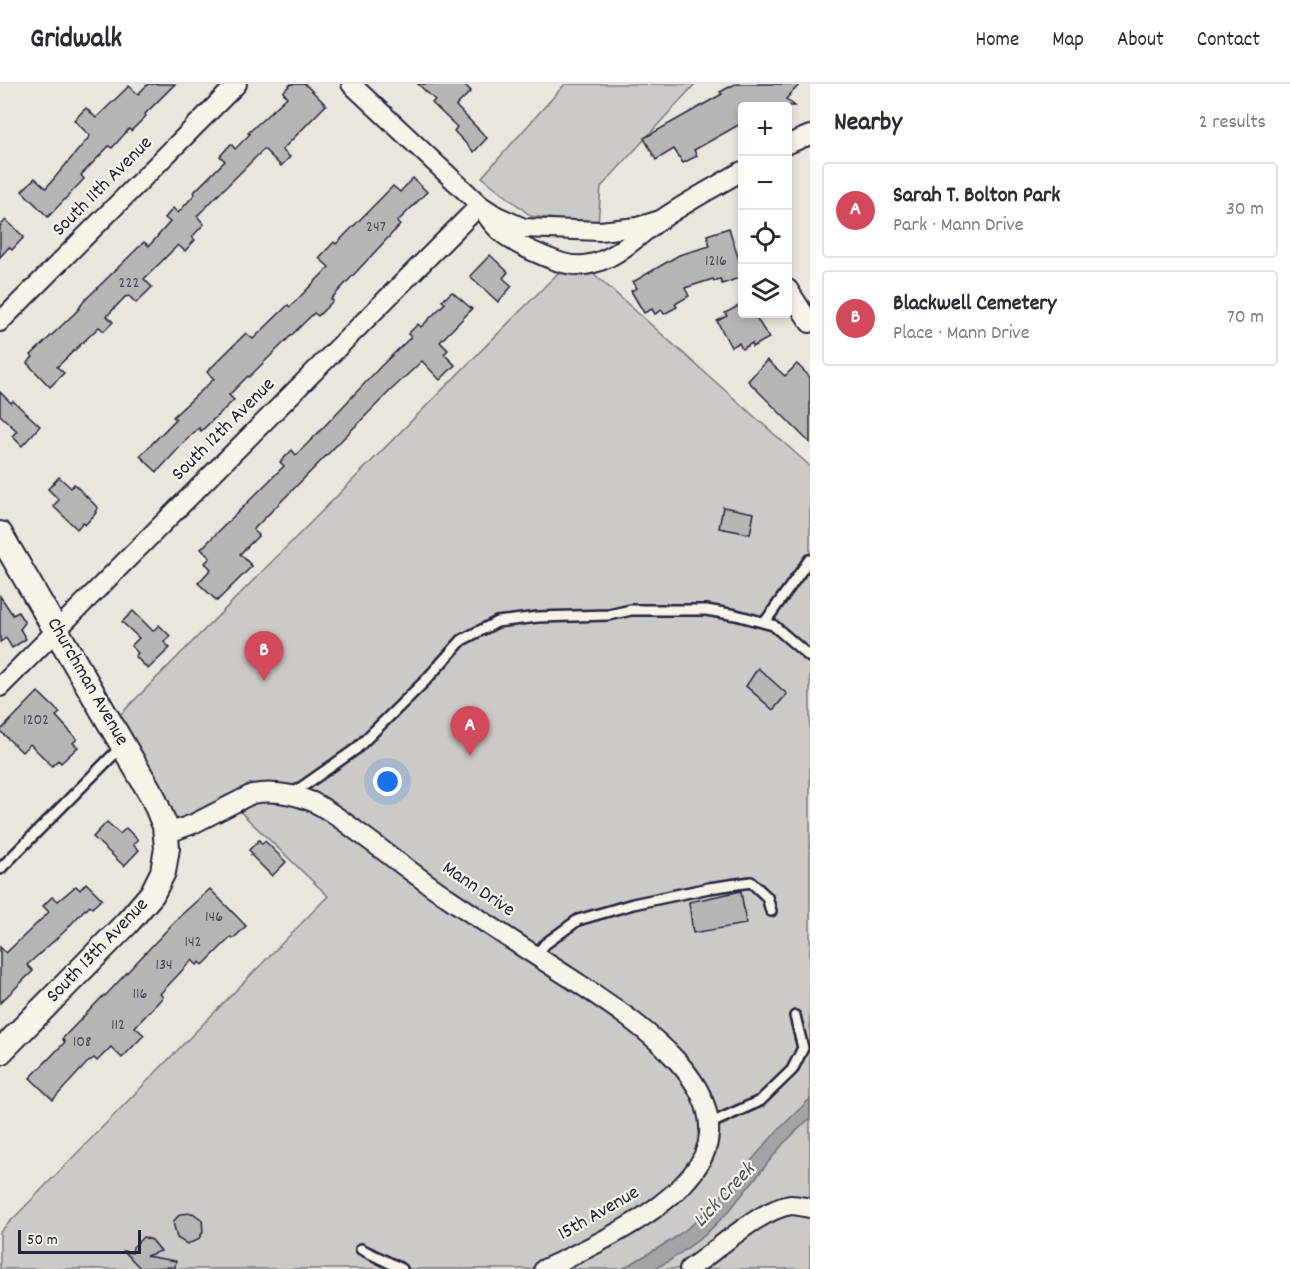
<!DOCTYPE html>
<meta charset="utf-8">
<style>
:root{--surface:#fff;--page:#f7f7f7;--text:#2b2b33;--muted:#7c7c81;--line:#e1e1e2;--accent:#d1495b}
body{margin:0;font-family:Dekko,sans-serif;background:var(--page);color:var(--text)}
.controls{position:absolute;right:18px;top:18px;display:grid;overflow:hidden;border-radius:6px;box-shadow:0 3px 9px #0003}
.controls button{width:54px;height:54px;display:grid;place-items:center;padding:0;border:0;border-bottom:2px solid var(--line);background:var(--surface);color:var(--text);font:30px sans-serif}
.scale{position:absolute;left:18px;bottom:15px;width:123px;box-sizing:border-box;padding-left:6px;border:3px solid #22223b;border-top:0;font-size:16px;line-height:21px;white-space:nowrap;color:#22223b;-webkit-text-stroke:4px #f7f3e8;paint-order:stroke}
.you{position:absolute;left:388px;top:698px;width:21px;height:21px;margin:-15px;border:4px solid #fff;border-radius:50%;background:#1a73e8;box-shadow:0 0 0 9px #1a73e833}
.badge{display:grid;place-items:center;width:39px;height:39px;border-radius:50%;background:var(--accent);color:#fff;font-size:20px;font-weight:700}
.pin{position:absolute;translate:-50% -50px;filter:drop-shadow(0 2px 3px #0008)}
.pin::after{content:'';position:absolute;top:32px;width:21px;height:18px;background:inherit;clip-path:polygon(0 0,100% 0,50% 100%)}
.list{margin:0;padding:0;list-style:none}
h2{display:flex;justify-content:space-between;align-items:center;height:78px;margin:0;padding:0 24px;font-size:26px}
h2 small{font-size:20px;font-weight:400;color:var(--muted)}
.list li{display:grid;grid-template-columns:39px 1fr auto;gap:18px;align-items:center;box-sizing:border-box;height:96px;margin:0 12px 12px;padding:0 12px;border:2px solid var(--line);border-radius:6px}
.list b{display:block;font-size:22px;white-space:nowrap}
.list p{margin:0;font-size:20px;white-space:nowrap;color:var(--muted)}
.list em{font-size:20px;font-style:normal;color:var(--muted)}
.icon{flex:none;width:33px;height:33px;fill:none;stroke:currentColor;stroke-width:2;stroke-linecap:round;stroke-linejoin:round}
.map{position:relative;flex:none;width:810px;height:1185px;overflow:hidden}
header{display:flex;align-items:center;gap:36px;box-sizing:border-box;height:84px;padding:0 30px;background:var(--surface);border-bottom:2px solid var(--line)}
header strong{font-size:28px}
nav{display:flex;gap:33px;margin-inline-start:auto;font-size:21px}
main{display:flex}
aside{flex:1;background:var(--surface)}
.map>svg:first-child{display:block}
.green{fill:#cdc9c6;stroke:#787680;stroke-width:1.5}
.water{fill:#a6a3a6;stroke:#716f7b;stroke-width:1.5}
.building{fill:#b8b6b5;stroke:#22223b;stroke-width:1.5}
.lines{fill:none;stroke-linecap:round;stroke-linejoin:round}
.lane-casing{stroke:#22223b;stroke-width:14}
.street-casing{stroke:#22223b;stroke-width:22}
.secondary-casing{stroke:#22223b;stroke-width:28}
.lane{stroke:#f7f3e8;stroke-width:9}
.street{stroke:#f7f3e8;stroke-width:18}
.secondary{stroke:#f7f3e8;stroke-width:24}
.labels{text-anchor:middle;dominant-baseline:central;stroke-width:4.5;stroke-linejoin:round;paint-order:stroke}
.number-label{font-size:16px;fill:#48475a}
.street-label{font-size:20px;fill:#22223b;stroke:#f7f3e8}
.water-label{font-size:21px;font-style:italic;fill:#504f60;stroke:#f7f3e8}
</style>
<header>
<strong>Gridwalk</strong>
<nav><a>Home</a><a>Map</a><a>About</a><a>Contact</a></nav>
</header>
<main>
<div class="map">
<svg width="810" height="1185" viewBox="0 0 810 1185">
<rect width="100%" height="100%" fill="#eae6de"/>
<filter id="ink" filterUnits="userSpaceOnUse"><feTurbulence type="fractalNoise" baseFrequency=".0167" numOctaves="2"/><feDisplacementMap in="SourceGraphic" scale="12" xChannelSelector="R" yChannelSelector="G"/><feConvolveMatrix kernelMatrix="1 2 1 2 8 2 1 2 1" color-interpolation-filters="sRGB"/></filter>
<g filter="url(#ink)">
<!-- green -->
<g class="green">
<path d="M 565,0 L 695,0 L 601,103 L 598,140 L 531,132 L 482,93 Z"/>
<path d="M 558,189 L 578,192 L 594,190 L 810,382 L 810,1185 L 0,1185 L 0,1148 L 328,812 L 232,720 L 166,750 L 111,640 Z"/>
</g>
<!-- water -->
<path class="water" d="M 810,1015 L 810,1034 L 783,1060 L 729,1127 L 704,1152 L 669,1177 L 654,1185 L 622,1185 L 670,1157 L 693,1140 L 720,1113 L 777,1047 Z"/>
<!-- building -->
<g class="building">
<path d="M 148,0 L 175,0 L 145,30 L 146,32 L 131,47 L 129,45 L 112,64 L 109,62 L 85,87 L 81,91 L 84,95 L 48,133 L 22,107 L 35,94 L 46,104 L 90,52 L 74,36 L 86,24 L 96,34 L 129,2 L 138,10 Z"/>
<path d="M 291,0 L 305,0 L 326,21 L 282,66 L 290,73 L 281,82 L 264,65 L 197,132 L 204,140 L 192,153 L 195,156 L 185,167 L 178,161 L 144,195 L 152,203 L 136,219 L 129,212 L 125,213 L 107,232 L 113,238 L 104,247 L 99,243 L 57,283 L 64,289 L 50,303 L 27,279 L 33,273 L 31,271 L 78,226 L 83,218 L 144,158 L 149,162 L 170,138 L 165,134 L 173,124 L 178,129 L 195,110 L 194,108 L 225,77 L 220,72 L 231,60 L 235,65 L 250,50 L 248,49 L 285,15 L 287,13 L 283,8 Z"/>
<path d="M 418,0 L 464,0 L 471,7 L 456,22 L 487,54 L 474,68 L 454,47 L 457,43 L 432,19 L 435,16 Z"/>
<path d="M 735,0 L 800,0 L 786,15 L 795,22 L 742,22 L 742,39 L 694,66 L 697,72 L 683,79 L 674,65 L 656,76 L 644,54 L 722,10 L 720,8 Z"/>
<path d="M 413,94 L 427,108 L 397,138 L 400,141 L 331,215 L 333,217 L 318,232 L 314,229 L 249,293 L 248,292 L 229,311 L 234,316 L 201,347 L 199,344 L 191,351 L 157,388 L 140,372 L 176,335 L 173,333 L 214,295 L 207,288 L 246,249 L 253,255 L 288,221 L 290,223 L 329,183 L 319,174 L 334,158 L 336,160 L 393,102 L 400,108 Z"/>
<path d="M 6,136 L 24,153 L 12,166 L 9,163 L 0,173 L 0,142 Z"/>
<path d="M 729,144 L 742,186 L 742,193 L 722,200 L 720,195 L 714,197 L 713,195 L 685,204 L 689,212 L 675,220 L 677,223 L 664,230 L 662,226 L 655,230 L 652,225 L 644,229 L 631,207 L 637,204 L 633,198 L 679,171 L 710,162 L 707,151 Z"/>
<path d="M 490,171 L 508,188 L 503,194 L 512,202 L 498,218 L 470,192 Z"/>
<path d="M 452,208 L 472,225 L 440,258 L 448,266 L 444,270 L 455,281 L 440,296 L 422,277 L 390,307 L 253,446 L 259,451 L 240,470 L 252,482 L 217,517 L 198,499 L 211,485 L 205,479 L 210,474 L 201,465 L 284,382 L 280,378 L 292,366 L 296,371 L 317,350 L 381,282 L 411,253 L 408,250 L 418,240 L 421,243 L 445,219 L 442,217 Z"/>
<path d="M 742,220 L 742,230 L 754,230 L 769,254 L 752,263 L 752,259 L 742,265 L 739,259 L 731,263 L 717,237 L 727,232 L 725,229 Z"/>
<path d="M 767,276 L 785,292 L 797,280 L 810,293 L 810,359 L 748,297 Z"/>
<path d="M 0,308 L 11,319 L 13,317 L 40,342 L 22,362 L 12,352 L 17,347 L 0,331 Z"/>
<path d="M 59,393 L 71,404 L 74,400 L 98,424 L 95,428 L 96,429 L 85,441 L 83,438 L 77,445 L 53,422 L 59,416 L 48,405 Z"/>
<path d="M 723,423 L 754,429 L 750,450 L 719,444 Z"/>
<path d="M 0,512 L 13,531 L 18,528 L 25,539 L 20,545 L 26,555 L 12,564 L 6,554 L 0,558 Z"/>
<path d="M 133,527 L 153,547 L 159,541 L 170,552 L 164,558 L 170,564 L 148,585 L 135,572 L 138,569 L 131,562 L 139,554 L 122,538 Z"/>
<path d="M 758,584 L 787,610 L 773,626 L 746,602 Z"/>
<path d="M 38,608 L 60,629 L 56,632 L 77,655 L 73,659 L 78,663 L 61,679 L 58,676 L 52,682 L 30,660 L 22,668 L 0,647 Z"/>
<path d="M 107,738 L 120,750 L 126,744 L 138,756 L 133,761 L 139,766 L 124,782 L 93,753 Z"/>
<path d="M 259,756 L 262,760 L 265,757 L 286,778 L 272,792 L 251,771 L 253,770 L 249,766 Z"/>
<path d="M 86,799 L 102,815 L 92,824 L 90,822 L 86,826 L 85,825 L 65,847 L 27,881 L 33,887 L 0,919 L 0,863 L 6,869 L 49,828 L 43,822 L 52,813 L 58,817 L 76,802 L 80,806 Z"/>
<path d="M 210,805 L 246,842 L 233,855 L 231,853 L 203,881 L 200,878 L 197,881 L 192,876 L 160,910 L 163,913 L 135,943 L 144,951 L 122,974 L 111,963 L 97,977 L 94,974 L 87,979 L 53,1016 L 30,994 L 65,958 L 62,955 L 104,911 L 105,912 L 180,832 Z"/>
<path d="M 741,807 L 746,840 L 693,849 L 689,818 Z"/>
<path d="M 193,1129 L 202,1136 L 203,1148 L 198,1156 L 187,1160 L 177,1154 L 173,1138 L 180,1130 Z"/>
<path d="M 143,1153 L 152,1156 L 161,1167 L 146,1172 L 176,1177 L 175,1183 L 140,1184 L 124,1167 L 132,1169 L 133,1163 Z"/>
</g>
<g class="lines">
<!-- lane casing -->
<g class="lane-casing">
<g id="lane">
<path d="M 765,538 L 809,476"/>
<path d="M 292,710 L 356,665 L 425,597 L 462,556 L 497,538 L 538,533 L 609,531 L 631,526 L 706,526 L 736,531 L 773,541 L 810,573"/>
<path d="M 0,785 L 121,663"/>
<path d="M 536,872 L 545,860 L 578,836 L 633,820 L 709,804 L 751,798 L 767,813 L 771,827"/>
<path d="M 709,1040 L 760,1017 L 792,986 L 803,964 L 795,932"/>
<path d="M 361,1165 L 402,1185"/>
</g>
</g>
<!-- street casing -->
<g class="street-casing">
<g id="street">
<path d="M 351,0 L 480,121 L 497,132 L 524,144 L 600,147 L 637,143 L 660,136"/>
<path d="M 788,60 L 810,51"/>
<path d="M 484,127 C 495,147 512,158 532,167 C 550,175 571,185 590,180 C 618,174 637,152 659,137 C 686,118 715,103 742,87"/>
<path d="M 788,205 L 810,239"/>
<path d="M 0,238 L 237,0"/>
<path d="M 0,603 L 480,121"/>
<path d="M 166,750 L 193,740 L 252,710 C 273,706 294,710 313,718 C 331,727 347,740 362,751 C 391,772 420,795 450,815 C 491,843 533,870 575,897 C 611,921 648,945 678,978 C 696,998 711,1022 709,1050 C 706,1112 592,1163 544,1185"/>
<path d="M 689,1185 C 716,1167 760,1125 791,1121 C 797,1121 804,1123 810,1124"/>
</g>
</g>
<!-- secondary casing -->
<g class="secondary-casing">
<path id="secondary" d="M 0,450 L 153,713 L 165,742 L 167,764 L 163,788 L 152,810 L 127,839 L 0,968"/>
</g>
<!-- lane -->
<use href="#lane" class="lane"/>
<!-- street -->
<use href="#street" class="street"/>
<!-- secondary -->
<use href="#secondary" class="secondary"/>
</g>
</g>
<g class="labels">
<!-- number labels -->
<g class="number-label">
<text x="376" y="143">247</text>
<text x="716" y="177">1216</text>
<text x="129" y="199">222</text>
<text x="36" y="636">1202</text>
<text x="214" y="833">146</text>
<text x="193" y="858">142</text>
<text x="164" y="881">134</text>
<text x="140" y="910">116</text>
<text x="118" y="941">112</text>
<text x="82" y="958">108</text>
</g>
<!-- street labels -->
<g class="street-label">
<text transform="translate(103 103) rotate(-45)">South 11th Avenue</text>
<text transform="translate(224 346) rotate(-45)">South 12th Avenue</text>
<text transform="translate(87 598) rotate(60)">Churchman Avenue</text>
<text transform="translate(478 806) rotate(34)">Mann Drive</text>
<text transform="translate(98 867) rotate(-46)">South 13th Avenue</text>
<text transform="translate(599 1130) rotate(-30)">15th Avenue</text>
</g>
<!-- water labels -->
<g class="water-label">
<text transform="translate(725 1112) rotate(-47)">Lick Creek</text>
</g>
</g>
</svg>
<div class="controls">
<button>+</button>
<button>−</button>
<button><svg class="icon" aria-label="locate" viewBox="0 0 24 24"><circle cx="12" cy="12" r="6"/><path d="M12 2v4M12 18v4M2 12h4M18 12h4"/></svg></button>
<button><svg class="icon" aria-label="layers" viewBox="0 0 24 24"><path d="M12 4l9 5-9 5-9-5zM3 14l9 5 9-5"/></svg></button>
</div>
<div class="scale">50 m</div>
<div class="you"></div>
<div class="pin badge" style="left:470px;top:672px">A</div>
<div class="pin badge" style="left:264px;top:597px">B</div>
</div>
<aside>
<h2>Nearby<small>2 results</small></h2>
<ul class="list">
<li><span class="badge">A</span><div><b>Sarah T. Bolton Park</b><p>Park · Mann Drive</p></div><em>30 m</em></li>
<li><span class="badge">B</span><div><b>Blackwell Cemetery</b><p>Place · Mann Drive</p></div><em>70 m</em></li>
</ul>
</aside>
</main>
